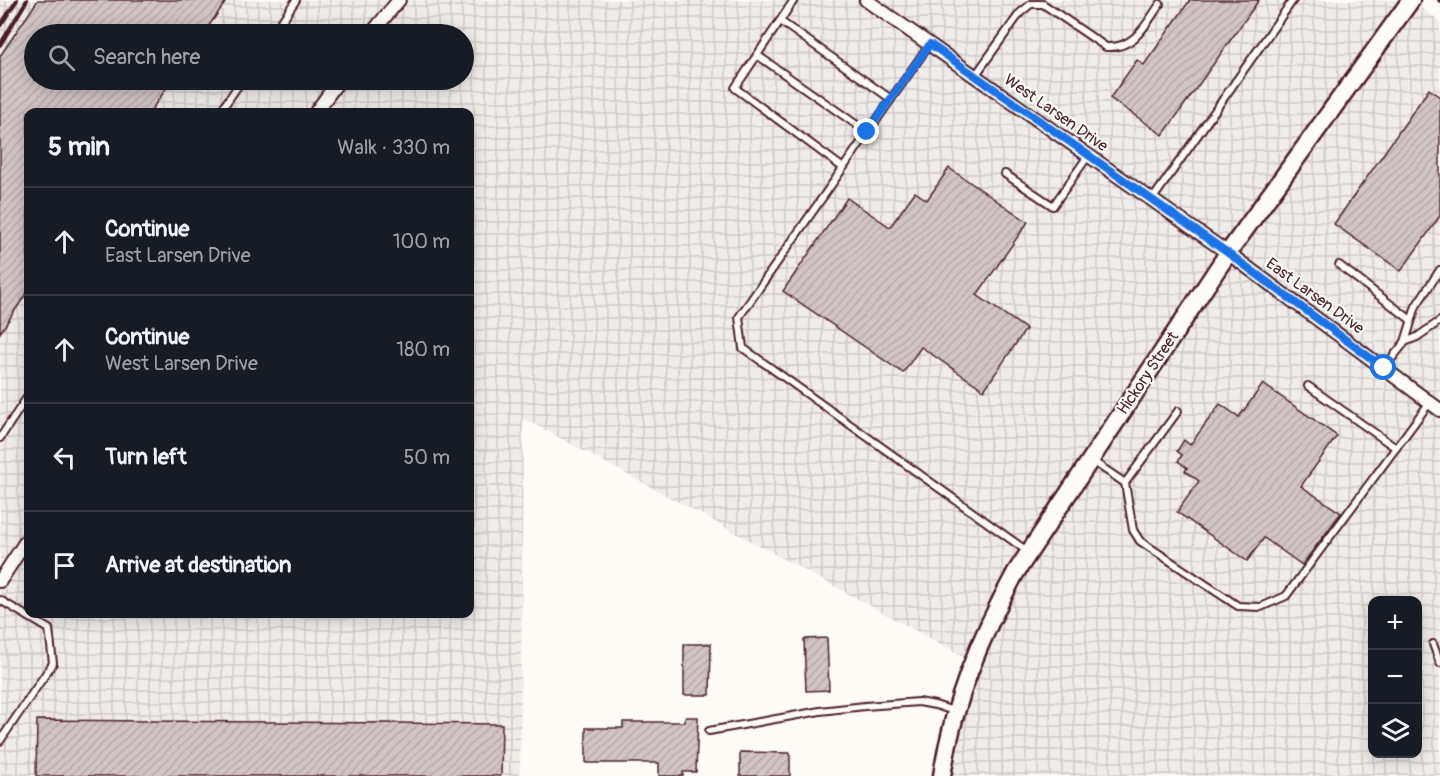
<!DOCTYPE html>
<meta charset="utf-8">
<style>
:root{--surface:#171b24;--page:#242831;--text:#f1f3f6;--muted:#9ea1a6;--line:#363941}
body{margin:0;font-family:Pangolin,sans-serif;background:var(--page);color:var(--text)}
.controls{position:absolute;right:18px;bottom:18px;display:grid;overflow:hidden;border-radius:12px;box-shadow:0 3px 15px #0003}
.controls button{width:54px;height:54px;display:grid;place-items:center;padding:0;border:0;border-bottom:2px solid var(--line);background:var(--surface);color:var(--text);font:30px sans-serif}
.stop{position:absolute;width:18px;height:18px;margin:-14px;border:4px solid #1a73e8;border-radius:50%;background:#fff}
.stop.end{background:#1a73e8;border-color:#fff;box-shadow:0 2px 6px #0008}
.list{margin:0;padding:0;list-style:none}
h2{display:flex;justify-content:space-between;align-items:center;height:78px;margin:0;padding:0 24px;font-size:26px}
h2 small{font-size:20px;font-weight:400;color:var(--muted)}
.list li{display:grid;grid-template-columns:39px 1fr auto;gap:18px;align-items:center;box-sizing:border-box;height:108px;padding:0 24px;border-top:2px solid var(--line)}
.list b{display:block;font-size:22px;white-space:nowrap}
.list p{margin:0;font-size:20px;white-space:nowrap;color:var(--muted)}
.list em{font-size:20px;font-style:normal;color:var(--muted)}
.icon{flex:none;width:33px;height:33px;fill:none;stroke:currentColor;stroke-width:2;stroke-linecap:round;stroke-linejoin:round}
.map{position:relative;flex:none;width:1440px;height:776px;overflow:hidden}
.search{position:absolute;background:var(--surface);box-shadow:0 3px 15px #0003;left:24px;top:24px;width:450px;height:66px;display:flex;align-items:center;gap:15px;box-sizing:border-box;padding:0 21px;border-radius:33px;color:var(--muted);font-size:22px}
.panel{position:absolute;background:var(--surface);box-shadow:0 3px 15px #0003;left:24px;top:108px;width:450px;height:510px;border-radius:12px}
.map>svg:first-child{display:block}
.industrial{fill:url(#industrial-grid);fill-rule:evenodd}
.building{fill:url(#building-hatch);stroke:#4a1f2b;stroke-width:1.5}
.lines{fill:none;stroke-linecap:round;stroke-linejoin:round}
.lane-casing{stroke:#4a1f2b;stroke-width:10}
.street-casing{stroke:#4a1f2b;stroke-width:16}
.secondary-casing{stroke:#4a1f2b;stroke-width:21}
.lane{stroke:#fdfcf7;stroke-width:6}
.street{stroke:#fdfcf7;stroke-width:12}
.secondary{stroke:#fdfcf7;stroke-width:16}
.rail{stroke:#4a1f2b;stroke-width:4}
.route{stroke:#1a73e8;stroke-width:8}
.labels{text-anchor:middle;dominant-baseline:central;stroke-width:4.5;stroke-linejoin:round;paint-order:stroke}
.street-label{font-size:16px;fill:#4a1f2b;stroke:#fdfcf7}
</style>
<div class="map">
<svg width="1440" height="776" viewBox="0 0 1440 776">
<defs>
<pattern id="industrial-grid" width="8" height="8" patternUnits="userSpaceOnUse" patternTransform="scale(1.5)"><rect width="8" height="8" fill="#f0ece8"/><path d="M0 4h8M4 0v8" fill="none" stroke="#cfcac7"/></pattern>
<pattern id="building-hatch" width="6" height="6" patternUnits="userSpaceOnUse" patternTransform="scale(1.5)"><rect width="6" height="6" fill="#d0c5c4"/><path d="M-1 1l2-2M0 6l6-6M5 7l2-2" fill="none" stroke="#b4a9a9"/></pattern>
</defs>
<rect width="100%" height="100%" fill="#fdfcf7"/>
<filter id="ink" filterUnits="userSpaceOnUse"><feTurbulence type="fractalNoise" baseFrequency=".0167" numOctaves="2"/><feDisplacementMap in="SourceGraphic" scale="12" xChannelSelector="R" yChannelSelector="G"/><feConvolveMatrix kernelMatrix="1 2 1 2 8 2 1 2 1" color-interpolation-filters="sRGB"/></filter>
<g filter="url(#ink)">
<!-- industrial -->
<path class="industrial" d="M 0,0 L 1410,0 L 1440,21 L 1440,776 L 942,776 L 972,661 L 523,418 L 520,776 L 0,776 ZM 34,34 L 464,34 L 464,80 L 34,80 ZM 28,112 L 470,112 L 470,614 L 28,614 ZM 1372,600 L 1418,600 L 1418,754 L 1372,754 Z"/>
<!-- building -->
<g class="building">
<path d="M 38,0 L 227,0 L 203,34 L 34,34 L 34,80 L 172,80 L 150,112 L 28,112 L 28,291 L 0,333 L 0,56 Z"/>
<path d="M 1190,0 L 1259,0 L 1163,135 L 1110,98 L 1137,60 L 1144,65 Z"/>
<path d="M 1429,89 L 1440,97 L 1440,216 L 1401,271 L 1334,224 Z"/>
<path d="M 949,168 L 1028,222 L 977,295 L 1026,329 L 984,390 L 921,347 L 903,373 L 783,291 L 847,198 L 890,227 L 915,192 L 927,200 Z"/>
<path d="M 1263,384 L 1337,436 L 1301,486 L 1341,513 L 1302,565 L 1264,538 L 1247,561 L 1177,512 L 1199,481 L 1185,471 L 1187,468 L 1178,461 L 1182,455 L 1177,451 L 1184,440 L 1190,445 L 1220,404 L 1239,417 Z"/>
<path d="M 827,638 L 829,690 L 806,691 L 804,639 Z"/>
<path d="M 684,644 L 711,644 L 710,695 L 684,695 Z"/>
<path d="M 685,717 L 698,717 L 696,772 L 683,772 L 683,776 L 659,776 L 659,763 L 586,763 L 586,728 L 623,728 L 623,722 L 685,722 Z"/>
<path d="M 37,720 L 502,724 L 501,776 L 36,776 Z"/>
<path d="M 740,752 L 790,753 L 790,776 L 740,776 Z"/>
</g>
<g class="lines">
<!-- lane casing -->
<g class="lane-casing">
<g id="lane">
<path d="M 794,0 L 735,88 L 842,167"/>
<path d="M 281,21 L 299,34"/>
<path d="M 780,21 L 891,99"/>
<path d="M 273,34 L 296,0"/>
<path d="M 929,45 L 739,317 L 743,348 L 1027,551"/>
<path d="M 757,55 L 867,132"/>
<path d="M 975,76 L 1020,13 L 1031,4 L 1043,4 L 1106,47 C 1135,49 1146,24 1160,4"/>
<path d="M 220,112 L 242,80"/>
<path d="M 1005,174 L 1053,206 L 1088,156"/>
<path d="M 1152,200 L 1293,0"/>
<path d="M 1339,265 L 1411,320"/>
<path d="M 1405,342 L 1417,337 L 1440,321"/>
<path d="M 1384,368 L 1405,342 L 1416,306 L 1440,270"/>
<path d="M 1308,386 L 1396,448"/>
<path d="M 0,438 L 28,396"/>
<path d="M 1091,460 L 1125,483 L 1133,530 L 1140,541 L 1238,606 L 1261,607 L 1286,596 L 1430,402"/>
<path d="M 1125,483 L 1178,411"/>
<path d="M 0,600 L 49,629 L 53,663 L 0,741"/>
<path d="M 1433,644 L 1440,663"/>
<path d="M 709,731 L 820,711 L 865,706 L 919,702 L 935,705 L 954,711"/>
</g>
</g>
<!-- street casing -->
<g class="street-casing">
<g id="street">
<path d="M 866,0 L 1228,253 L 1440,410"/>
<path d="M 371,34 L 399,0"/>
<path d="M 316,112 L 339,80"/>
<path d="M 0,581 L 28,538"/>
</g>
</g>
<!-- secondary casing -->
<g class="secondary-casing">
<path id="secondary" d="M 942,776 C 953,702 980,637 1016,572 L 1228,253 L 1411,0"/>
</g>
<!-- lane -->
<use href="#lane" class="lane"/>
<!-- street -->
<use href="#street" class="street"/>
<!-- secondary -->
<use href="#secondary" class="secondary"/>
<!-- rail -->
<g class="rail">
<path d="M 1439,0 L 1440,1"/>
<path d="M 0,26 L 17,0"/>
<path d="M 0,45 L 27,0"/>
</g>
</g>
</g>
<g class="lines" filter="url(#ink)">
<!-- route -->
<path class="route" d="M 867,132 L 930,44 L 1228,253 L 1384,368"/>
</g>
<g class="labels">
<!-- street labels -->
<g class="street-label">
<text transform="translate(1056 113) rotate(35)">West Larsen Drive</text>
<text transform="translate(1315 296) rotate(36)">East Larsen Drive</text>
<text transform="translate(1148 373) rotate(-56)">Hickory Street</text>
</g>
</g>
</svg>
<div class="controls">
<button>+</button>
<button>−</button>
<button><svg class="icon" aria-label="layers" viewBox="0 0 24 24"><path d="M12 4l9 5-9 5-9-5zM3 14l9 5 9-5"/></svg></button>
</div>
<div class="stop" style="left:1384px;top:368px"></div>
<div class="stop end" style="left:867px;top:132px"></div>
<div class="search"><svg class="icon" aria-label="search" viewBox="0 0 24 24"><circle cx="10" cy="10" r="6"/><path d="M15 15l6 6"/></svg>Search here</div>
<section class="panel">
<h2>5 min<small>Walk · 330 m</small></h2>
<ul class="list">
<li><svg class="icon" aria-label="ahead" viewBox="0 0 24 24"><path d="M12 20V5M6 11l6-6 6 6"/></svg><div><b>Continue</b><p>East Larsen Drive</p></div><em>100 m</em></li>
<li><svg class="icon" aria-label="ahead" viewBox="0 0 24 24"><path d="M12 20V5M6 11l6-6 6 6"/></svg><div><b>Continue</b><p>West Larsen Drive</p></div><em>180 m</em></li>
<li><svg class="icon" aria-label="left" viewBox="0 0 24 24"><path d="M17 20v-9H6M10 6l-5 5 5 5"/></svg><div><b>Turn left</b></div><em>50 m</em></li>
<li><svg class="icon" aria-label="arrive" viewBox="0 0 24 24"><path d="M6 21V4h12l-3 4 3 4H6"/></svg><div><b>Arrive at destination</b></div></li>
</ul>
</section>
</div>
